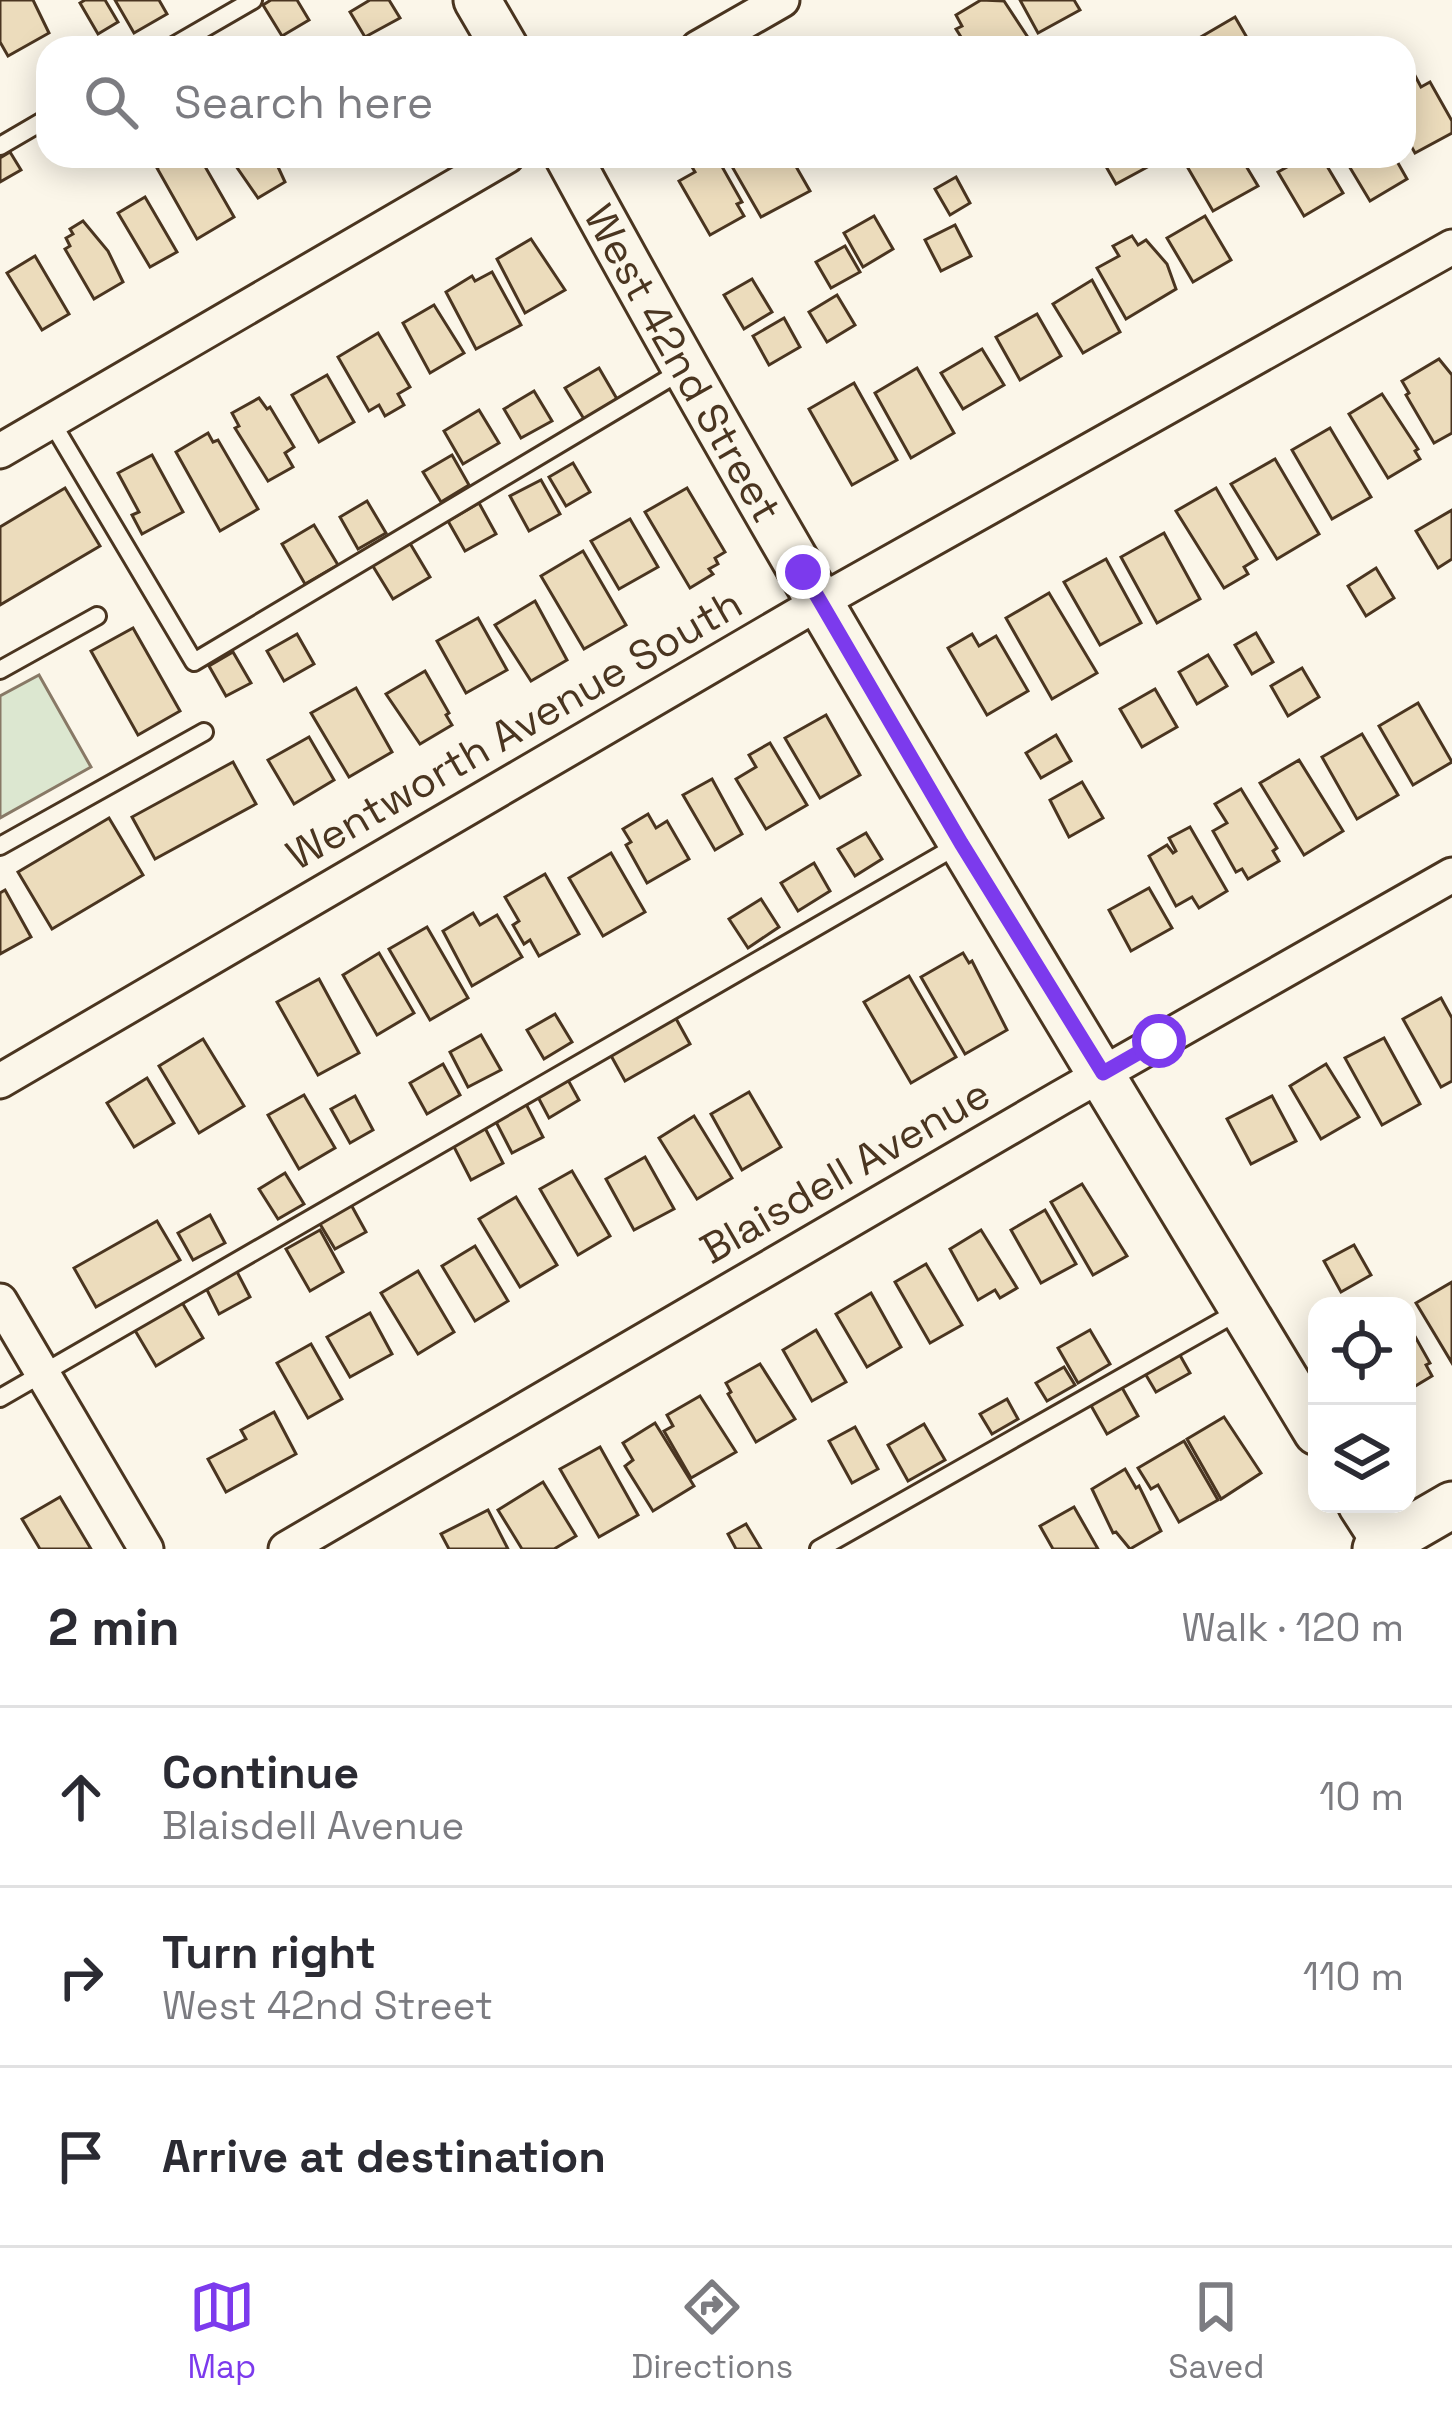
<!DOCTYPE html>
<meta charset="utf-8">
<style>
:root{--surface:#fff;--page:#f2f2f3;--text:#2b2b33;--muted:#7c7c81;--line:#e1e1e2;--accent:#7c3aed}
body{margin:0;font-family:"Space Grotesk",sans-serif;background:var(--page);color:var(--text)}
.controls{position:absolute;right:36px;bottom:36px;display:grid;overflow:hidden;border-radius:24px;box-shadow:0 6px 30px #0003}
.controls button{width:108px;height:108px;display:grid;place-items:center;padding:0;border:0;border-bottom:3px solid var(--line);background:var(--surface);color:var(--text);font:60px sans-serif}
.stop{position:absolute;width:36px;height:36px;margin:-27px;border:9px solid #7c3aed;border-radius:50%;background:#fff}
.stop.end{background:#7c3aed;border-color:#fff;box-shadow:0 3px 12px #0008}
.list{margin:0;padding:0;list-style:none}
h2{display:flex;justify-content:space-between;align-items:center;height:156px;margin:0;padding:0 48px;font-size:51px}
h2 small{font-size:39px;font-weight:400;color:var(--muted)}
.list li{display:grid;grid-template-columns:78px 1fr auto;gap:36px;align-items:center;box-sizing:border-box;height:180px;padding:0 48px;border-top:3px solid var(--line)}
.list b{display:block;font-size:45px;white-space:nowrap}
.list p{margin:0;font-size:39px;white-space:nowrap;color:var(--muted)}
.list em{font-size:39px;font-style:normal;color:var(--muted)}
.icon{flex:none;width:66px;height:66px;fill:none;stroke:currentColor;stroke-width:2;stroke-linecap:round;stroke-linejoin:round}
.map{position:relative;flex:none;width:1452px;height:1549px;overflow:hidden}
.search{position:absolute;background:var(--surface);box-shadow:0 6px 30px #0003;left:36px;right:36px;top:36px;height:132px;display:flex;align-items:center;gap:30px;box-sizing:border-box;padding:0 42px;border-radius:36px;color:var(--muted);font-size:45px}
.sheet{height:696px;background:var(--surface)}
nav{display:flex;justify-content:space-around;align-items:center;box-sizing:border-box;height:168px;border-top:3px solid var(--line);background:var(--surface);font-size:33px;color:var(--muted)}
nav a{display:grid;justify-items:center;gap:6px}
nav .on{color:var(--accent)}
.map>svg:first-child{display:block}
.green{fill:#dce7d0;stroke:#887966;stroke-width:3}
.building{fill:#ecdcbc;stroke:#4a3520;stroke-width:3}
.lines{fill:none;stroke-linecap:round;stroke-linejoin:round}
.lane-casing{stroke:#4a3520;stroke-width:22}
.street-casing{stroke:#4a3520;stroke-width:39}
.secondary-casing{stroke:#4a3520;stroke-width:51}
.lane{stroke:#fbf6e9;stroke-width:16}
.street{stroke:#fbf6e9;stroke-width:33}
.secondary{stroke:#fbf6e9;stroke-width:45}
.route{stroke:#7c3aed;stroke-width:15}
.labels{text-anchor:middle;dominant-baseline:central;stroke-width:9;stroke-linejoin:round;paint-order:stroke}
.street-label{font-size:42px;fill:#4a3520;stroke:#fbf6e9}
</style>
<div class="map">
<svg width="1452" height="1549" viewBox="0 0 1452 1549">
<rect width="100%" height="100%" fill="#fbf6e9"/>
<!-- green -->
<path class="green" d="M 39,675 L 91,767 L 0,818 L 0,696 Z"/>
<!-- building -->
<g class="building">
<path d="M 0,0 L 33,0 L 49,33 L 8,56 L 0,42 Z"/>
<path d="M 85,0 L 105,0 L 118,22 L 98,34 L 80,3 Z"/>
<path d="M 115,0 L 159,0 L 167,14 L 134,33 Z"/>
<path d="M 271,0 L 297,0 L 309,20 L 282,36 L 263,5 Z"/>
<path d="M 370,0 L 389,0 L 400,18 L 365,37 L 350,12 Z"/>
<path d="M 981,0 L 1004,1 L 1031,42 L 1021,48 L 968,48 L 956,29 L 962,26 L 956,15 Z"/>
<path d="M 1020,0 L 1074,0 L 1080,10 L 1038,33 Z"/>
<path d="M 1235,17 L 1253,48 L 1205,48 L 1199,38 Z"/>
<path d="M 1412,70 L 1421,87 L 1430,82 L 1452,121 L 1452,133 L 1415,153 L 1404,133 L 1404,75 Z"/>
<path d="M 10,152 L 21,170 L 0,182 L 0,158 Z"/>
<path d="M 179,156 L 199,156 L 234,217 L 197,239 L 157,168 Z"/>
<path d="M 229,156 L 273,156 L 285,182 L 258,198 Z"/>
<path d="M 699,156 L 716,156 L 742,202 L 737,204 L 744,216 L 710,235 L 679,181 L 695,172 L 689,162 Z"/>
<path d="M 726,156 L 790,156 L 810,191 L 761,217 Z"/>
<path d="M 1100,156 L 1148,156 L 1153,164 L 1116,184 Z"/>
<path d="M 1181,156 L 1240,156 L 1258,186 L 1213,211 Z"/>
<path d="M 1295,156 L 1321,156 L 1343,193 L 1304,216 L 1278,172 L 1298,161 Z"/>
<path d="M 1343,156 L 1394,156 L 1407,179 L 1370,201 Z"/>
<path d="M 956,177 L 970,203 L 950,215 L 935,189 Z"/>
<path d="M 145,197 L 177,252 L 150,267 L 118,213 Z"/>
<path d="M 874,216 L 893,249 L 863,267 L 844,233 Z"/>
<path d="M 1205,216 L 1231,260 L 1193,282 L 1167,238 Z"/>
<path d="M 83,221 L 108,251 L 123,282 L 94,299 L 65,249 L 70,246 L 66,238 L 73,234 L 70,229 Z"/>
<path d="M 955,225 L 971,256 L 941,271 L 925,240 Z"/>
<path d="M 1132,236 L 1138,245 L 1146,240 L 1167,264 L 1176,289 L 1126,319 L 1097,268 L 1119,256 L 1113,246 Z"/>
<path d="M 531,239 L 565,290 L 525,313 L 497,259 Z"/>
<path d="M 845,246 L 860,272 L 831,288 L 816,262 Z"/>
<path d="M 35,256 L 69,314 L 42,330 L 7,273 Z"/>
<path d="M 492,272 L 521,325 L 476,349 L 446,292 L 472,276 L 475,281 Z"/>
<path d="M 752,279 L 772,312 L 744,329 L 724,295 Z"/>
<path d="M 1092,280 L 1120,332 L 1083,353 L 1053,304 Z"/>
<path d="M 837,295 L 855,325 L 827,342 L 809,312 Z"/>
<path d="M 434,305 L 464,353 L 430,373 L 403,323 Z"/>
<path d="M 1037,314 L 1061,356 L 1020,380 L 996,337 Z"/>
<path d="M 784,318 L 800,347 L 769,365 L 753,336 Z"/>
<path d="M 378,333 L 410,387 L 398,394 L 404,405 L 385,416 L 379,405 L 369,411 L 338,357 Z"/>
<path d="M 982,349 L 1004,385 L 963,409 L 941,373 Z"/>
<path d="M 1439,359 L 1452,375 L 1452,433 L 1434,443 L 1406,395 L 1409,393 L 1402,381 Z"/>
<path d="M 599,368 L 617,399 L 584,419 L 565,388 Z"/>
<path d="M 917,368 L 954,433 L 911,458 L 875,393 Z"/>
<path d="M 327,375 L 354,422 L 319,442 L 292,395 Z"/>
<path d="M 854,383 L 897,460 L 852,485 L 809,409 Z"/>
<path d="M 534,391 L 552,421 L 521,438 L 504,409 Z"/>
<path d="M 1382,394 L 1418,449 L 1415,451 L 1420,459 L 1388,478 L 1349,414 Z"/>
<path d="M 259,398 L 267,409 L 270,407 L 294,447 L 285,453 L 293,467 L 268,481 L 235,428 L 239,426 L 232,413 Z"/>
<path d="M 479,410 L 499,443 L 463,464 L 444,431 Z"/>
<path d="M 1330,428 L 1371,497 L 1332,519 L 1292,450 Z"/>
<path d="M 208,433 L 213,442 L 218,440 L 258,509 L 220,531 L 176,452 Z"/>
<path d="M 152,455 L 183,512 L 142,534 L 132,515 L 139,512 L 118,473 Z"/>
<path d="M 452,455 L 469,485 L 441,502 L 423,472 Z"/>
<path d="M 1275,459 L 1319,534 L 1277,559 L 1231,484 Z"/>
<path d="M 573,463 L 590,492 L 566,506 L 549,477 Z"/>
<path d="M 541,480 L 560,514 L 529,531 L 510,496 Z"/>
<path d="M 65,488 L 100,546 L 0,605 L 0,527 Z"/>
<path d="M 687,488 L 725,552 L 715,558 L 718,564 L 709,569 L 713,574 L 690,588 L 645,512 Z"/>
<path d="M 1216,488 L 1257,559 L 1244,567 L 1248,574 L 1224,588 L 1176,511 Z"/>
<path d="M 367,501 L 386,533 L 358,549 L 340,517 Z"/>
<path d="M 479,503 L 496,534 L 465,551 L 448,521 Z"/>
<path d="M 1452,510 L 1452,559 L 1438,568 L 1416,531 Z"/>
<path d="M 630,519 L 658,567 L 619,589 L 591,541 Z"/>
<path d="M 314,525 L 338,565 L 305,584 L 282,544 Z"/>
<path d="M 1164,533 L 1200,599 L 1157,623 L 1121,557 Z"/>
<path d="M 408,540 L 430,577 L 393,599 L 371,563 Z"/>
<path d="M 583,551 L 626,625 L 584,649 L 541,576 Z"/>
<path d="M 1106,559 L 1141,623 L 1100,645 L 1064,582 Z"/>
<path d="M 1376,568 L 1394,598 L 1366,616 L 1348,586 Z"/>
<path d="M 1049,593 L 1097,673 L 1052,699 L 1006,618 Z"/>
<path d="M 535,601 L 567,660 L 531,681 L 495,625 Z"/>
<path d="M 478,618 L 507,670 L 466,693 L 437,641 Z"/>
<path d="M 133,628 L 180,711 L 138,735 L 91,651 Z"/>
<path d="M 1256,633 L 1273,662 L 1252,674 L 1235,645 Z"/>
<path d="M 297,634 L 314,664 L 284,681 L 267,651 Z"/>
<path d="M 972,634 L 979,646 L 996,636 L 1028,691 L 987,715 L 948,648 Z"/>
<path d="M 233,652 L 251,683 L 226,696 L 209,666 Z"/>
<path d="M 1208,655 L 1227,686 L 1197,704 L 1179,672 Z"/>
<path d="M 1302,668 L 1319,697 L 1288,716 L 1271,686 Z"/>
<path d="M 425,671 L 449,713 L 446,715 L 452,725 L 420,744 L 386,694 Z"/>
<path d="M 356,688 L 392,752 L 349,777 L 311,713 Z"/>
<path d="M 1155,689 L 1177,727 L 1142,747 L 1120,709 Z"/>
<path d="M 1418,703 L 1452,762 L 1413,785 L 1379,726 Z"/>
<path d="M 826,715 L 860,775 L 820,798 L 785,738 Z"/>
<path d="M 1362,734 L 1398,795 L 1357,819 L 1322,757 Z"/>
<path d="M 1056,735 L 1071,761 L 1041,778 L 1026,753 Z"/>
<path d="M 309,737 L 334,780 L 294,804 L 268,760 Z"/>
<path d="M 770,743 L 807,805 L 766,829 L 736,779 L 756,767 L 749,755 Z"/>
<path d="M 1299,760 L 1343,831 L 1304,855 L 1260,783 Z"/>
<path d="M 233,762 L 256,804 L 155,859 L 132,817 Z"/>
<path d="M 712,779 L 742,834 L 715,850 L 683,795 Z"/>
<path d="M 1082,782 L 1103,818 L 1069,837 L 1050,800 Z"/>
<path d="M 1241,789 L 1277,848 L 1273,851 L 1279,861 L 1248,879 L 1242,869 L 1236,872 L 1213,831 L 1227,823 L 1215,804 Z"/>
<path d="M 648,814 L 656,828 L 667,821 L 689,859 L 647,883 L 626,845 L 631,842 L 623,829 Z"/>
<path d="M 109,818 L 143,875 L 52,929 L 18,872 Z"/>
<path d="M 1190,827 L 1227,891 L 1199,908 L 1192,897 L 1176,906 L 1149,856 L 1167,845 L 1173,853 L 1176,851 L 1169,838 Z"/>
<path d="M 866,833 L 882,859 L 855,876 L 838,849 Z"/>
<path d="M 611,853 L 645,912 L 603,936 L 569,878 Z"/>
<path d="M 814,863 L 830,891 L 798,911 L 781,883 Z"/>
<path d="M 545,874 L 579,934 L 539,956 L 530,940 L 524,944 L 513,925 L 519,921 L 505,897 Z"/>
<path d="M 1149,888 L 1172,928 L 1131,951 L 1109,910 Z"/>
<path d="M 5,890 L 31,937 L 0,954 L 0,893 Z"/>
<path d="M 761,899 L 779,927 L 748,948 L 729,919 Z"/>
<path d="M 473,913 L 480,925 L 497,915 L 522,957 L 472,986 L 443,931 Z"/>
<path d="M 427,927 L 468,998 L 430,1020 L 389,949 Z"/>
<path d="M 379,953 L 414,1013 L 377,1035 L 343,975 Z"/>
<path d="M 963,953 L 969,963 L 972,961 L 1007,1030 L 965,1054 L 921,977 Z"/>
<path d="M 909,976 L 956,1057 L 911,1083 L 864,1002 Z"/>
<path d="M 319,979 L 359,1053 L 318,1075 L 277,1002 Z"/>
<path d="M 1441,998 L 1452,1018 L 1452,1081 L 1441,1087 L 1403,1019 Z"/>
<path d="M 555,1014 L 572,1042 L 544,1059 L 527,1030 Z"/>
<path d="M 674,1015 L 690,1044 L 625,1081 L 609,1052 Z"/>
<path d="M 481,1035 L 501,1070 L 468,1087 L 450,1052 Z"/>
<path d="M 1384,1038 L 1420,1104 L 1382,1125 L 1345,1058 Z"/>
<path d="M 203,1039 L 244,1106 L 199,1133 L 159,1066 Z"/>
<path d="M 443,1064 L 460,1095 L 427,1114 L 410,1083 Z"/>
<path d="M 1326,1064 L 1359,1117 L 1321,1139 L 1290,1086 Z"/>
<path d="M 147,1078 L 174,1123 L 134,1147 L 107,1103 Z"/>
<path d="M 568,1080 L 579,1100 L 549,1118 L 538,1097 Z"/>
<path d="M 749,1092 L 781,1147 L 742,1170 L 711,1114 Z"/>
<path d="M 304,1095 L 335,1148 L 299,1169 L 268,1115 Z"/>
<path d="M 355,1096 L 373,1130 L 350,1143 L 331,1109 Z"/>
<path d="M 1272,1096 L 1296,1141 L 1251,1164 L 1227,1119 Z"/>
<path d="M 526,1104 L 543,1137 L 512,1153 L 495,1120 Z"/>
<path d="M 694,1116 L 732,1178 L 697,1199 L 659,1138 Z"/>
<path d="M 485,1128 L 503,1163 L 471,1180 L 453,1145 Z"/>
<path d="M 645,1157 L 674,1209 L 634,1230 L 606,1179 Z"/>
<path d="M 572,1171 L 610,1236 L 578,1255 L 540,1189 Z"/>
<path d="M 285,1173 L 304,1204 L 278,1219 L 259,1189 Z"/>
<path d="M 1082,1184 L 1127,1256 L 1093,1275 L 1051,1202 Z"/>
<path d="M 516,1197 L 557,1265 L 520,1287 L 479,1219 Z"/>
<path d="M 349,1201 L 366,1232 L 335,1249 L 317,1219 Z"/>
<path d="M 1045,1210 L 1076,1264 L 1041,1283 L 1011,1230 Z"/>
<path d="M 210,1215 L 225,1243 L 193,1260 L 178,1233 Z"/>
<path d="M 157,1221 L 180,1260 L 96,1307 L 74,1268 Z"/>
<path d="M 320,1230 L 343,1272 L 310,1291 L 286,1249 Z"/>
<path d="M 981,1230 L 1017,1288 L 1000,1298 L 995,1290 L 978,1300 L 950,1249 Z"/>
<path d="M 1354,1245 L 1371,1275 L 1341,1292 L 1324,1261 Z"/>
<path d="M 475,1246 L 508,1301 L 475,1321 L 442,1266 Z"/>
<path d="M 926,1264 L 962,1325 L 930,1343 L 895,1282 Z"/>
<path d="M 234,1266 L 250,1297 L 219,1314 L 203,1282 Z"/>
<path d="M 418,1271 L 454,1332 L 418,1354 L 381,1293 Z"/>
<path d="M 1452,1282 L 1452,1363 L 1416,1303 Z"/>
<path d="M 871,1293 L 901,1347 L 867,1367 L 836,1314 Z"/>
<path d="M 180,1299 L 203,1338 L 156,1366 L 133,1327 Z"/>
<path d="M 370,1313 L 392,1354 L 350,1377 L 327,1337 Z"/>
<path d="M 1408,1324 L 1430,1363 L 1426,1365 L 1432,1376 L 1407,1391 Z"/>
<path d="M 816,1330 L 846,1382 L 812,1401 L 783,1350 Z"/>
<path d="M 1090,1330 L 1110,1364 L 1078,1383 L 1058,1348 Z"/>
<path d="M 311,1344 L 342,1399 L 308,1418 L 277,1363 Z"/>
<path d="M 1177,1350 L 1190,1373 L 1156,1392 L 1143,1370 Z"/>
<path d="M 760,1364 L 795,1419 L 756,1442 L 728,1394 L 731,1392 L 726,1383 Z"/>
<path d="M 1064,1367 L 1075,1385 L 1047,1401 L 1036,1383 Z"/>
<path d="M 1120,1384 L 1138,1416 L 1107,1434 L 1089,1402 Z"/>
<path d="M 700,1396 L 736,1452 L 691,1478 L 664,1431 L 673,1426 L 667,1415 Z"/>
<path d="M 1007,1399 L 1018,1419 L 992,1434 L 980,1414 Z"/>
<path d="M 274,1412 L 296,1454 L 226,1492 L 208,1459 L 246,1439 L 241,1430 Z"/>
<path d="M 1224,1417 L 1261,1473 L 1221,1499 L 1187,1439 Z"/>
<path d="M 655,1423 L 694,1486 L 653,1511 L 625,1466 L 633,1460 L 623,1443 Z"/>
<path d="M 924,1424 L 945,1460 L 908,1481 L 888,1445 Z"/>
<path d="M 855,1427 L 878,1469 L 852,1483 L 829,1441 Z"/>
<path d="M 1184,1441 L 1218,1500 L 1179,1522 L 1158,1485 L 1151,1489 L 1138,1468 Z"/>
<path d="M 600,1447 L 638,1515 L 599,1537 L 560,1469 Z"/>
<path d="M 1125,1469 L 1136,1488 L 1139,1486 L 1161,1531 L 1130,1549 L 1116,1532 L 1113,1533 L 1092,1489 Z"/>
<path d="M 543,1482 L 576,1536 L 554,1549 L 522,1549 L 498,1510 Z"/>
<path d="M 60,1497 L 91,1549 L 40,1549 L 22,1519 Z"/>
<path d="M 1074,1507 L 1098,1549 L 1053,1549 L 1040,1526 Z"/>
<path d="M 488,1510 L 508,1549 L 449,1549 L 441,1534 Z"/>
<path d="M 746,1524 L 761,1549 L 736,1549 L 728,1534 Z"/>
</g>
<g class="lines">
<!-- lane casing -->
<g class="lane-casing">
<g id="lane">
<path d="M 170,48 L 253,0"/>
<path d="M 0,146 L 48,118"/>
<path d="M 51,421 L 194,662 L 683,370"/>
<path d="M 0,670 L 97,616"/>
<path d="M 0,846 L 204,732"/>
<path d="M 0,1398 L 960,844"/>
<path d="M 819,1549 L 1241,1310"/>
</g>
</g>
<!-- street casing -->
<g class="street-casing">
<g id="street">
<path d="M 698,48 L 782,0"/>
<path d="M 0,451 L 507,156"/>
<path d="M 0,1081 L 820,602 L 1452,247"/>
<path d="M 0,1301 L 146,1549"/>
<path d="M 286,1549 L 1060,1098 L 1452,875"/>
</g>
</g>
<!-- secondary casing -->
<g class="secondary-casing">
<g id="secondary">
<path d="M 477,0 L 505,48"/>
<path id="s1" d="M 568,156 C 803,590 1062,1009 1317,1432"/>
<path d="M 1361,1504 L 1390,1549"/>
<path d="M 1376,1549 L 1452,1505"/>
</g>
</g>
<!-- lane -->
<use href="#lane" class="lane"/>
<!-- street -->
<use href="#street" class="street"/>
<!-- secondary -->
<use href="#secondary" class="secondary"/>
</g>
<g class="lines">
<!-- route -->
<path class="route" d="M 803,572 L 961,843 L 1103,1073 L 1159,1041"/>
</g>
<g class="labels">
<!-- street labels -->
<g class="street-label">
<text stroke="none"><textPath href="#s1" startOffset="237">West 42nd Street</textPath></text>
<text transform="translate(514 729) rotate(-30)">Wentworth Avenue South</text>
<text transform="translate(845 1171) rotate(-30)">Blaisdell Avenue</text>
</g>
</g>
</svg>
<div class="controls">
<button><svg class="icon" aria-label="locate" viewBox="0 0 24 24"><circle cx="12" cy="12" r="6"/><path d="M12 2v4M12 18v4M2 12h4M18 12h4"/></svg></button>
<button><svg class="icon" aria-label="layers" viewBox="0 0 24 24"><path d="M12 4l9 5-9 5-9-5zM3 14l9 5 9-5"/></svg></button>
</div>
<div class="stop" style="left:1159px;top:1041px"></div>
<div class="stop end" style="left:803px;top:572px"></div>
<div class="search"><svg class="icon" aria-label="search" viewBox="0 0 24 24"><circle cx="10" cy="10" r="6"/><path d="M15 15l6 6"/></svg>Search here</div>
</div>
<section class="sheet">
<h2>2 min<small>Walk · 120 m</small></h2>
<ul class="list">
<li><svg class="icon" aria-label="ahead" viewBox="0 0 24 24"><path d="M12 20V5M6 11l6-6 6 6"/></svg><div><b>Continue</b><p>Blaisdell Avenue</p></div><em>10 m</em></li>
<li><svg class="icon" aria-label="right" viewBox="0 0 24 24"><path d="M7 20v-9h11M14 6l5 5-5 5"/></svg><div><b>Turn right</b><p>West 42nd Street</p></div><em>110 m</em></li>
<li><svg class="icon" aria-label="arrive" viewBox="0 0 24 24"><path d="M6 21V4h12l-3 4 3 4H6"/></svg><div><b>Arrive at destination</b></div></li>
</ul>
</section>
<nav>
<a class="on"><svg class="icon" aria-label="map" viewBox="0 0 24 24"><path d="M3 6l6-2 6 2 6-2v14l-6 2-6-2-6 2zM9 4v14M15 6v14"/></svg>Map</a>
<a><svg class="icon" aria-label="directions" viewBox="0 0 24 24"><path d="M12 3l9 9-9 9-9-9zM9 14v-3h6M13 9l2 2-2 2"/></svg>Directions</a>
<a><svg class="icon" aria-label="saved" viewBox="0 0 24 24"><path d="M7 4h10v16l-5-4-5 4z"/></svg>Saved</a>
</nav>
